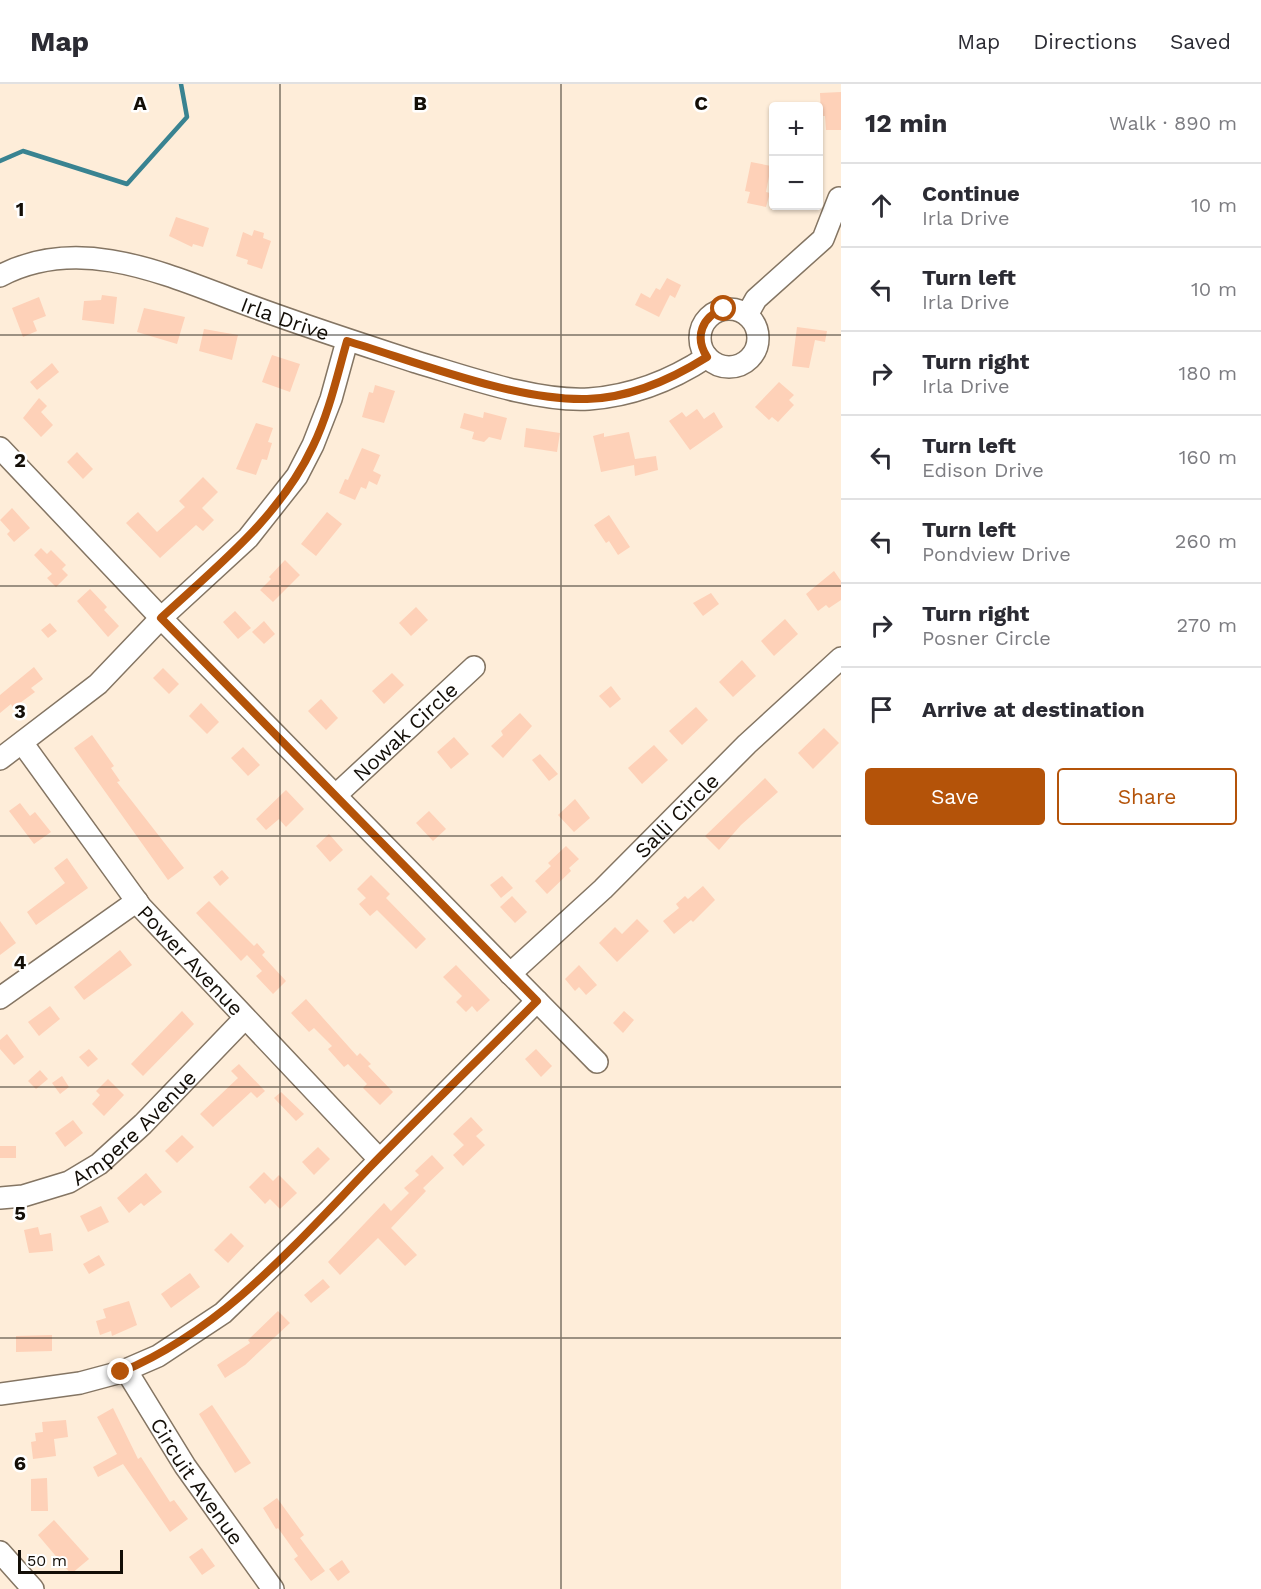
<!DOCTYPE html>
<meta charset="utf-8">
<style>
:root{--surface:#fff;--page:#f7f7f7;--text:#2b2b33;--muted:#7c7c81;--line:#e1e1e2;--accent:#b45309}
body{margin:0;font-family:"Work Sans",sans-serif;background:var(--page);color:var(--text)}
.controls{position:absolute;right:18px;top:18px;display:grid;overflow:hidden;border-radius:6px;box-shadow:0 2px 4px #0004}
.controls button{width:54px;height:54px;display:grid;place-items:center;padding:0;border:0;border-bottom:2px solid var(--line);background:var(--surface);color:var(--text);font:30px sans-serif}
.scale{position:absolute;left:18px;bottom:15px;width:105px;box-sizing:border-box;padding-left:6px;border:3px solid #130e07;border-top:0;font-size:16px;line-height:21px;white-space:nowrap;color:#130e07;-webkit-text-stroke:4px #fff;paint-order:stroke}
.stop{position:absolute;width:18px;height:18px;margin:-14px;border:4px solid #b45309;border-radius:50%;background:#fff}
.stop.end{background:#b45309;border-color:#fff;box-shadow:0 2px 6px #0008}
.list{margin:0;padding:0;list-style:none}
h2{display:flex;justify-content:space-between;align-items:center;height:78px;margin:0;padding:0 24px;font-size:26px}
h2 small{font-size:20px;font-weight:400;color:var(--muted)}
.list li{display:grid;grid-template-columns:39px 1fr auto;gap:18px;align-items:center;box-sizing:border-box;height:84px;padding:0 24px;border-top:2px solid var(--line)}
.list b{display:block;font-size:22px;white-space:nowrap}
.list p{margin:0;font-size:20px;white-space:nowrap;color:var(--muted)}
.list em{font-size:20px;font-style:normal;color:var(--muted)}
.actions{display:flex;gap:12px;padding:18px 24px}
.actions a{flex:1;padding:14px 0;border:2px solid var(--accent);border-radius:6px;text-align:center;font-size:21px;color:var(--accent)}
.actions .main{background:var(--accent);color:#fff}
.icon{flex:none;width:33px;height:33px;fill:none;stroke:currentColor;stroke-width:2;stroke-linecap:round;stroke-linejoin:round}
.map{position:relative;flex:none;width:841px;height:1505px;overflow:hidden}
header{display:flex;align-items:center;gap:36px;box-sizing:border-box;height:84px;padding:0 30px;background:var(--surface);border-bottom:2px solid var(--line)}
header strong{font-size:28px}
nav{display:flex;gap:33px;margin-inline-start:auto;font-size:21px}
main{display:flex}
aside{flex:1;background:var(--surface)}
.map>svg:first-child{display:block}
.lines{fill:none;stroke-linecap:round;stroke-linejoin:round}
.stream{stroke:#398391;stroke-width:4.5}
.building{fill:#fed1b8}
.minor-casing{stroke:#847563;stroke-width:24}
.minor{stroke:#fff;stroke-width:21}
.route{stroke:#b45309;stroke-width:8}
.grid{fill:none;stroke:#130e07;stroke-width:1.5;stroke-opacity:0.55}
.labels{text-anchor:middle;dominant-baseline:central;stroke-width:5;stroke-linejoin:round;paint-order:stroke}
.street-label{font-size:21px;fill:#130e07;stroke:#fff}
.grid-label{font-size:20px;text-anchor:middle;font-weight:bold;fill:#130e07;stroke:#fff;stroke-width:5;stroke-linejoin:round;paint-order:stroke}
</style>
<header>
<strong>Map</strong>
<nav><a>Map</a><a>Directions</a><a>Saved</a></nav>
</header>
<main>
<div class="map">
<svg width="841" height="1505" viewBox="0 0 841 1505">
<rect width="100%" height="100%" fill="#feedd9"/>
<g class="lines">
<!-- stream -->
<path class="stream" d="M 0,77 L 23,67 L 127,100 L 187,33 L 181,0"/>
</g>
<!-- building -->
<g class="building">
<path d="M 841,8 L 841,46 L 826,46 L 825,32 L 821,32 L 820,9 Z"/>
<path d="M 751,78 L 771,82 L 766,108 L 770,109 L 766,123 L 747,119 L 750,108 L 745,107 Z"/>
<path d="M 176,133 L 209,144 L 203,163 L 193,160 L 192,163 L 169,152 Z"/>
<path d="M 254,146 L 264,149 L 263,154 L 271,157 L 262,185 L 247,180 L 248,176 L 236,172 L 243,148 L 252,152 Z"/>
<path d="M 667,194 L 681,201 L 675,214 L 670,211 L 659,233 L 635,221 L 641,209 L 650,214 L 656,204 L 660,206 Z"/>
<path d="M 102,211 L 117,213 L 114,240 L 82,236 L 84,217 L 101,216 Z"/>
<path d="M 39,213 L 46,232 L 33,237 L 37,247 L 23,253 L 12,224 Z"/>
<path d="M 144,224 L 185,233 L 177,260 L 137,248 Z"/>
<path d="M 797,243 L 827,247 L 825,258 L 815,256 L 809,284 L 792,282 Z"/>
<path d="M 204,245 L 238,251 L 232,276 L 199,267 Z"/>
<path d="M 272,271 L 300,280 L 290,308 L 262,298 Z"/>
<path d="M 52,279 L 59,288 L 37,306 L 30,298 Z"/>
<path d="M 779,298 L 794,311 L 789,316 L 794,321 L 778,338 L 772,333 L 769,336 L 755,323 Z"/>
<path d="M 375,301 L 395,307 L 384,339 L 362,333 L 369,308 L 373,309 Z"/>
<path d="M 39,314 L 47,322 L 41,328 L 53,341 L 41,353 L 23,334 Z"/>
<path d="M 697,325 L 704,335 L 714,328 L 723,343 L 690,366 L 669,337 L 682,328 L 686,333 Z"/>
<path d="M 484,328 L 507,334 L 501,356 L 489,353 L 484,358 L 472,355 L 474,348 L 460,344 L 464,329 L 483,334 Z"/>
<path d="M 256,339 L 273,344 L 268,358 L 272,359 L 267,376 L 262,375 L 256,391 L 236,385 Z"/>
<path d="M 526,344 L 560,349 L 557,368 L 524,363 Z"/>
<path d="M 629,348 L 635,375 L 656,372 L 658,386 L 635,392 L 634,381 L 601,388 L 593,352 L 604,349 L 604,353 Z"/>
<path d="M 362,364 L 380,371 L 373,387 L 381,391 L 377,401 L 369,397 L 366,405 L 361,403 L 355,416 L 339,409 L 345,395 L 348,396 Z"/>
<path d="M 77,368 L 93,385 L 83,395 L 67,378 Z"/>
<path d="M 203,393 L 218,408 L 202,424 L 214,436 L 203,447 L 196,441 L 160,474 L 126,439 L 138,428 L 157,448 L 185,423 L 179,417 Z"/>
<path d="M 12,424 L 30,444 L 14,458 L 7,450 L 10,447 L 0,436 Z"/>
<path d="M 327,428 L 342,440 L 316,472 L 301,460 Z"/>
<path d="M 609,431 L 630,463 L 618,471 L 609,457 L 606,459 L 594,441 Z"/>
<path d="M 41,464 L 47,470 L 51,466 L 66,481 L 62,485 L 68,491 L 56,503 L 47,494 L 52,490 L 34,471 Z"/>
<path d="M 285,476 L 300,491 L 273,518 L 260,506 L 271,495 L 269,493 Z"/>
<path d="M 834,487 L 841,497 L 841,516 L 829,524 L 826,521 L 818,527 L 806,510 Z"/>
<path d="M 90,505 L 107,523 L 104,526 L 119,542 L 108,553 L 77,517 Z"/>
<path d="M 711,509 L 719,520 L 703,532 L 693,519 Z"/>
<path d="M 416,523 L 428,536 L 411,552 L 399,539 Z"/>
<path d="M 235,527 L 251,544 L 238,555 L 223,538 Z"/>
<path d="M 785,535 L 798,550 L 774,572 L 761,557 Z"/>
<path d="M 264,537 L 275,550 L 264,560 L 252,548 Z"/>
<path d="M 50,539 L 57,547 L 48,554 L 41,546 Z"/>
<path d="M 742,576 L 756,592 L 733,613 L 719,598 Z"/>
<path d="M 34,583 L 43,595 L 31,604 L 35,608 L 13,624 L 11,620 L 0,629 L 0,611 Z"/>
<path d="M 163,584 L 179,600 L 169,610 L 153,594 Z"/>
<path d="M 392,589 L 404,601 L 384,620 L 372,607 Z"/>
<path d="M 611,602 L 621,615 L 610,624 L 599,612 Z"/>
<path d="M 321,615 L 338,634 L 326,646 L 308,627 Z"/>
<path d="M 201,619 L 219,638 L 207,650 L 189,632 Z"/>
<path d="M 696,623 L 708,636 L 682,661 L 669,647 Z"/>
<path d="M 520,629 L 532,642 L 503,674 L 491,662 L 503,651 L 501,647 Z"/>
<path d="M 824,644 L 839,659 L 813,685 L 798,669 Z"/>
<path d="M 92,651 L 114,682 L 111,684 L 120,697 L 117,698 L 184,784 L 168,796 L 74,664 Z"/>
<path d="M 454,653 L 469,670 L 451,685 L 437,668 Z"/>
<path d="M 654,661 L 668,676 L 642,700 L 628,684 Z"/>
<path d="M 243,663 L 260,681 L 248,692 L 231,674 Z"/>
<path d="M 540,670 L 558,690 L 549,697 L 532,676 Z"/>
<path d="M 765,694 L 778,708 L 741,741 L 719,766 L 705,752 Z"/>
<path d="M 286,706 L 304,725 L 286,743 L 279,735 L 266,746 L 256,735 Z"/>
<path d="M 575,715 L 590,734 L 574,748 L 558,731 Z"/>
<path d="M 20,719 L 30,732 L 35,728 L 51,748 L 34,760 L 9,727 Z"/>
<path d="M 429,727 L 446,745 L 433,757 L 416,739 Z"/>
<path d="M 329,750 L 343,766 L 330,778 L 316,762 Z"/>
<path d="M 566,762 L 579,775 L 569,784 L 571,787 L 547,810 L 535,797 L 551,782 L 548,779 Z"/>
<path d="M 67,774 L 88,804 L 36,841 L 27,828 L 65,799 L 54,784 Z"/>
<path d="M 222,786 L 229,794 L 220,802 L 213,793 Z"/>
<path d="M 371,791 L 390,810 L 386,814 L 426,855 L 416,865 L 377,826 L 370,832 L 359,820 L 366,814 L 357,805 Z"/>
<path d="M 502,792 L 513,804 L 501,814 L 490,801 Z"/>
<path d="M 703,802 L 715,816 L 693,838 L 691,836 L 674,850 L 663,837 L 679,824 L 676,820 L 685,812 L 688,815 Z"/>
<path d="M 512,812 L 527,828 L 515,839 L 500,823 Z"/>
<path d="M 209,817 L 254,862 L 257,859 L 265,868 L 262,871 L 286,897 L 273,910 L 256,892 L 262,887 L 247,871 L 241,877 L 196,829 Z"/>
<path d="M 637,835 L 649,847 L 617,878 L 599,859 L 615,843 L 622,850 Z"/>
<path d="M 0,837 L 16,859 L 0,871 Z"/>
<path d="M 120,866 L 132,881 L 84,916 L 74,903 Z"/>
<path d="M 456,881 L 490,916 L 477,928 L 472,922 L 466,928 L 456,918 L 462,912 L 443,893 Z"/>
<path d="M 579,881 L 597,901 L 586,911 L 579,903 L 575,907 L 565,895 Z"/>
<path d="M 306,915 L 357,972 L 360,969 L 371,980 L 368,982 L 393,1008 L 380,1021 L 363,1004 L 367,1000 L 348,980 L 344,983 L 328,965 L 332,962 L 314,944 L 309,948 L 291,929 Z"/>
<path d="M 50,922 L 60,935 L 39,952 L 28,938 Z"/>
<path d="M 182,927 L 194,940 L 143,992 L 131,980 Z"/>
<path d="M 624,927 L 634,936 L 623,949 L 613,939 Z"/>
<path d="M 7,950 L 24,973 L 14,981 L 0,965 L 0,956 Z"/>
<path d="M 89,965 L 98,975 L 88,983 L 79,973 Z"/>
<path d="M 536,965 L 552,982 L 541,993 L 525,975 Z"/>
<path d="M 239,980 L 265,1007 L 257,1014 L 251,1008 L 213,1043 L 200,1030 L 238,994 L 231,987 Z"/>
<path d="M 40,986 L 48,995 L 36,1005 L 28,997 Z"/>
<path d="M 62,992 L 69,1003 L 60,1010 L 52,999 Z"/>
<path d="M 108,995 L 124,1011 L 104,1032 L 92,1020 L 100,1011 L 96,1007 Z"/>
<path d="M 281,1008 L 304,1030 L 296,1037 L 274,1014 Z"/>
<path d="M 471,1033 L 483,1046 L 476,1052 L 485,1061 L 463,1082 L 453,1071 L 464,1061 L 453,1050 Z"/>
<path d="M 73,1036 L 83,1049 L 65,1063 L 55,1049 Z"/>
<path d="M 182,1051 L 194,1063 L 177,1079 L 165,1067 Z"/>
<rect x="0" y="1062" width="16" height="12"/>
<path d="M 318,1063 L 330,1075 L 314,1091 L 302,1078 Z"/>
<path d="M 432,1071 L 444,1084 L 423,1104 L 426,1107 L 391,1144 L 417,1171 L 405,1182 L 378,1154 L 340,1191 L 328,1178 L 384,1119 L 391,1127 L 409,1109 L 404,1104 L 419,1091 L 415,1087 Z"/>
<path d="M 264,1088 L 273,1097 L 279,1091 L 297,1109 L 280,1125 L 270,1115 L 265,1120 L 249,1103 Z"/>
<path d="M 146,1089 L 162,1108 L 144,1122 L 141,1119 L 129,1129 L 117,1114 Z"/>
<path d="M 101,1122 L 109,1138 L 88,1148 L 80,1132 Z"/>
<path d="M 38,1143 L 40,1151 L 51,1149 L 53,1167 L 29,1169 L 24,1146 Z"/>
<path d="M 231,1149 L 244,1162 L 228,1179 L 214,1166 Z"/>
<path d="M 99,1171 L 105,1181 L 89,1190 L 83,1180 Z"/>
<path d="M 190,1189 L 200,1203 L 171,1224 L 161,1210 Z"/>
<path d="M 323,1195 L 330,1203 L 311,1219 L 304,1211 Z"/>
<path d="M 129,1217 L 137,1241 L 112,1252 L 111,1247 L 100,1251 L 96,1237 L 106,1234 L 103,1225 Z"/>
<path d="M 278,1227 L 290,1239 L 245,1281 L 225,1294 L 217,1281 L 250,1259 L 248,1256 Z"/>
<path d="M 52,1251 L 52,1267 L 16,1268 L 16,1252 Z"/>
<path d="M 212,1321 L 251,1379 L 235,1389 L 199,1330 Z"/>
<path d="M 113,1324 L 138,1375 L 141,1373 L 170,1418 L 174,1416 L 188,1435 L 170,1448 L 123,1380 L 98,1393 L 93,1383 L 117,1370 L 97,1333 Z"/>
<path d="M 66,1336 L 68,1353 L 54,1355 L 56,1372 L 33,1375 L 31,1358 L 36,1357 L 35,1349 L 43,1348 L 42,1338 Z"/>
<path d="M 47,1394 L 48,1427 L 31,1427 L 31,1395 Z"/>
<path d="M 277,1414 L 304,1451 L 300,1454 L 325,1487 L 311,1497 L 294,1475 L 298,1472 L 278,1444 L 276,1445 L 263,1424 Z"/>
<path d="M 54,1436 L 89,1475 L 71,1490 L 38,1451 Z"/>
<path d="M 202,1464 L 215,1482 L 202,1491 L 189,1473 Z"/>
<path d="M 342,1476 L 350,1488 L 338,1497 L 329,1485 Z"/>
</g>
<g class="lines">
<!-- minor casing -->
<g class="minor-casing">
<g id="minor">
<path id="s1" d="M 0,192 C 77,151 161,188 235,216 C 295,239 355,258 416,278 C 467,293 536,318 589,315 C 631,312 672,296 707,273"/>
<circle cx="729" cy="254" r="29"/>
<path d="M 747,231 L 756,215 L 823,155 L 839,114"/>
<path d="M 0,364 L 161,534 L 597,978"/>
<path id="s2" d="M 23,660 L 141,823 L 379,1075"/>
<path d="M 0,675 L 98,600 L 161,534 L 248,454 L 297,392 L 313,361 L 331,315 L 347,257"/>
<path id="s3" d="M 336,711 L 474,583"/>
<path id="s4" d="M 510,890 L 603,805 L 747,660 L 841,574"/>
<path d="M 0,914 L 137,817"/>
<path id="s5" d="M 0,1114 L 23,1112 L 69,1098 L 99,1080 L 143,1040 L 245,934"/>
<path id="s6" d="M 126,1286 L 185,1382 L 273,1505"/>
<path d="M 0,1310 L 80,1299 L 121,1288 L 158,1272 L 223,1229 L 330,1126 L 537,917"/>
<path d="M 0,1468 L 33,1505"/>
</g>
</g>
<!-- minor -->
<use href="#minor" class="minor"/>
</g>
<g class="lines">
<!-- route -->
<path class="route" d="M 121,1288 C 222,1246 294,1162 369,1084 C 424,1028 481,973 537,917 L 161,534 C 217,482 280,433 313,362 C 329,329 337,292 347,257 C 417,278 515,317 587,315 C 630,314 672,295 707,273 C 694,253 702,232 724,225"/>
</g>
<!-- grid -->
<path class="grid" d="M 280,0 L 280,1505M 561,0 L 561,1505M 0,251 L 841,251M 0,502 L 841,502M 0,752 L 841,752M 0,1003 L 841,1003M 0,1254 L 841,1254"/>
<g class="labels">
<!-- street labels -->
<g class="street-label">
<text stroke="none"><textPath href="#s1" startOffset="298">Irla Drive</textPath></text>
<text stroke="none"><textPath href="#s3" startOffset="94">Nowak Circle</textPath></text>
<text stroke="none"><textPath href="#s4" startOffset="230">Salli Circle</textPath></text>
<text stroke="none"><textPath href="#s2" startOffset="274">Power Avenue</textPath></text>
<text stroke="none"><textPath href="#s5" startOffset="156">Ampere Avenue</textPath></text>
<text stroke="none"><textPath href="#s6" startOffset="132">Circuit Avenue</textPath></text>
</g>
</g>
<g class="grid-label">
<text x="140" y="26">A</text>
<text x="420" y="26">B</text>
<text x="701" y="26">C</text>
<text x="20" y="132">1</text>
<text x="20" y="383">2</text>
<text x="20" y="634">3</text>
<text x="20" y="885">4</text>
<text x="20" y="1136">5</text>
<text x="20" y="1386">6</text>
</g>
</svg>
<div class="controls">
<button>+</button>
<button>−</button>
</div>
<div class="scale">50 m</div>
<div class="stop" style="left:724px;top:225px"></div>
<div class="stop end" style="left:121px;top:1288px"></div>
</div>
<aside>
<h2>12 min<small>Walk · 890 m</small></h2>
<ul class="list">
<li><svg class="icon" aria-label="ahead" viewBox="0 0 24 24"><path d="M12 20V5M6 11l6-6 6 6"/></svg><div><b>Continue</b><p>Irla Drive</p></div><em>10 m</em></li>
<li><svg class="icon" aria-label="left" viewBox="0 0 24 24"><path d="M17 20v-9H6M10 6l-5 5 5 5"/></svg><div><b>Turn left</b><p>Irla Drive</p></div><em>10 m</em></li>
<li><svg class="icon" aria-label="right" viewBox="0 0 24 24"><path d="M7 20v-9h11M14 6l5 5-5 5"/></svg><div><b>Turn right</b><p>Irla Drive</p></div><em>180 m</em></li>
<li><svg class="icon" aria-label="left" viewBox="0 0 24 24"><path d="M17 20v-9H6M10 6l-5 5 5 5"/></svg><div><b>Turn left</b><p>Edison Drive</p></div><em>160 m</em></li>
<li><svg class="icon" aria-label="left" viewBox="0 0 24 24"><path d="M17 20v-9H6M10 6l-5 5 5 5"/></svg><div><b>Turn left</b><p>Pondview Drive</p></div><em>260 m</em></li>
<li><svg class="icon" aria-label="right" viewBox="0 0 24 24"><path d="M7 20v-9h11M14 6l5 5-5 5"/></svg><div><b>Turn right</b><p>Posner Circle</p></div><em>270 m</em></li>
<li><svg class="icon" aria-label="arrive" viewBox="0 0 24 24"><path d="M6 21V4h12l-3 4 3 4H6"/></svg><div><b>Arrive at destination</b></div></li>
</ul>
<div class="actions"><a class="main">Save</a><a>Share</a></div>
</aside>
</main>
